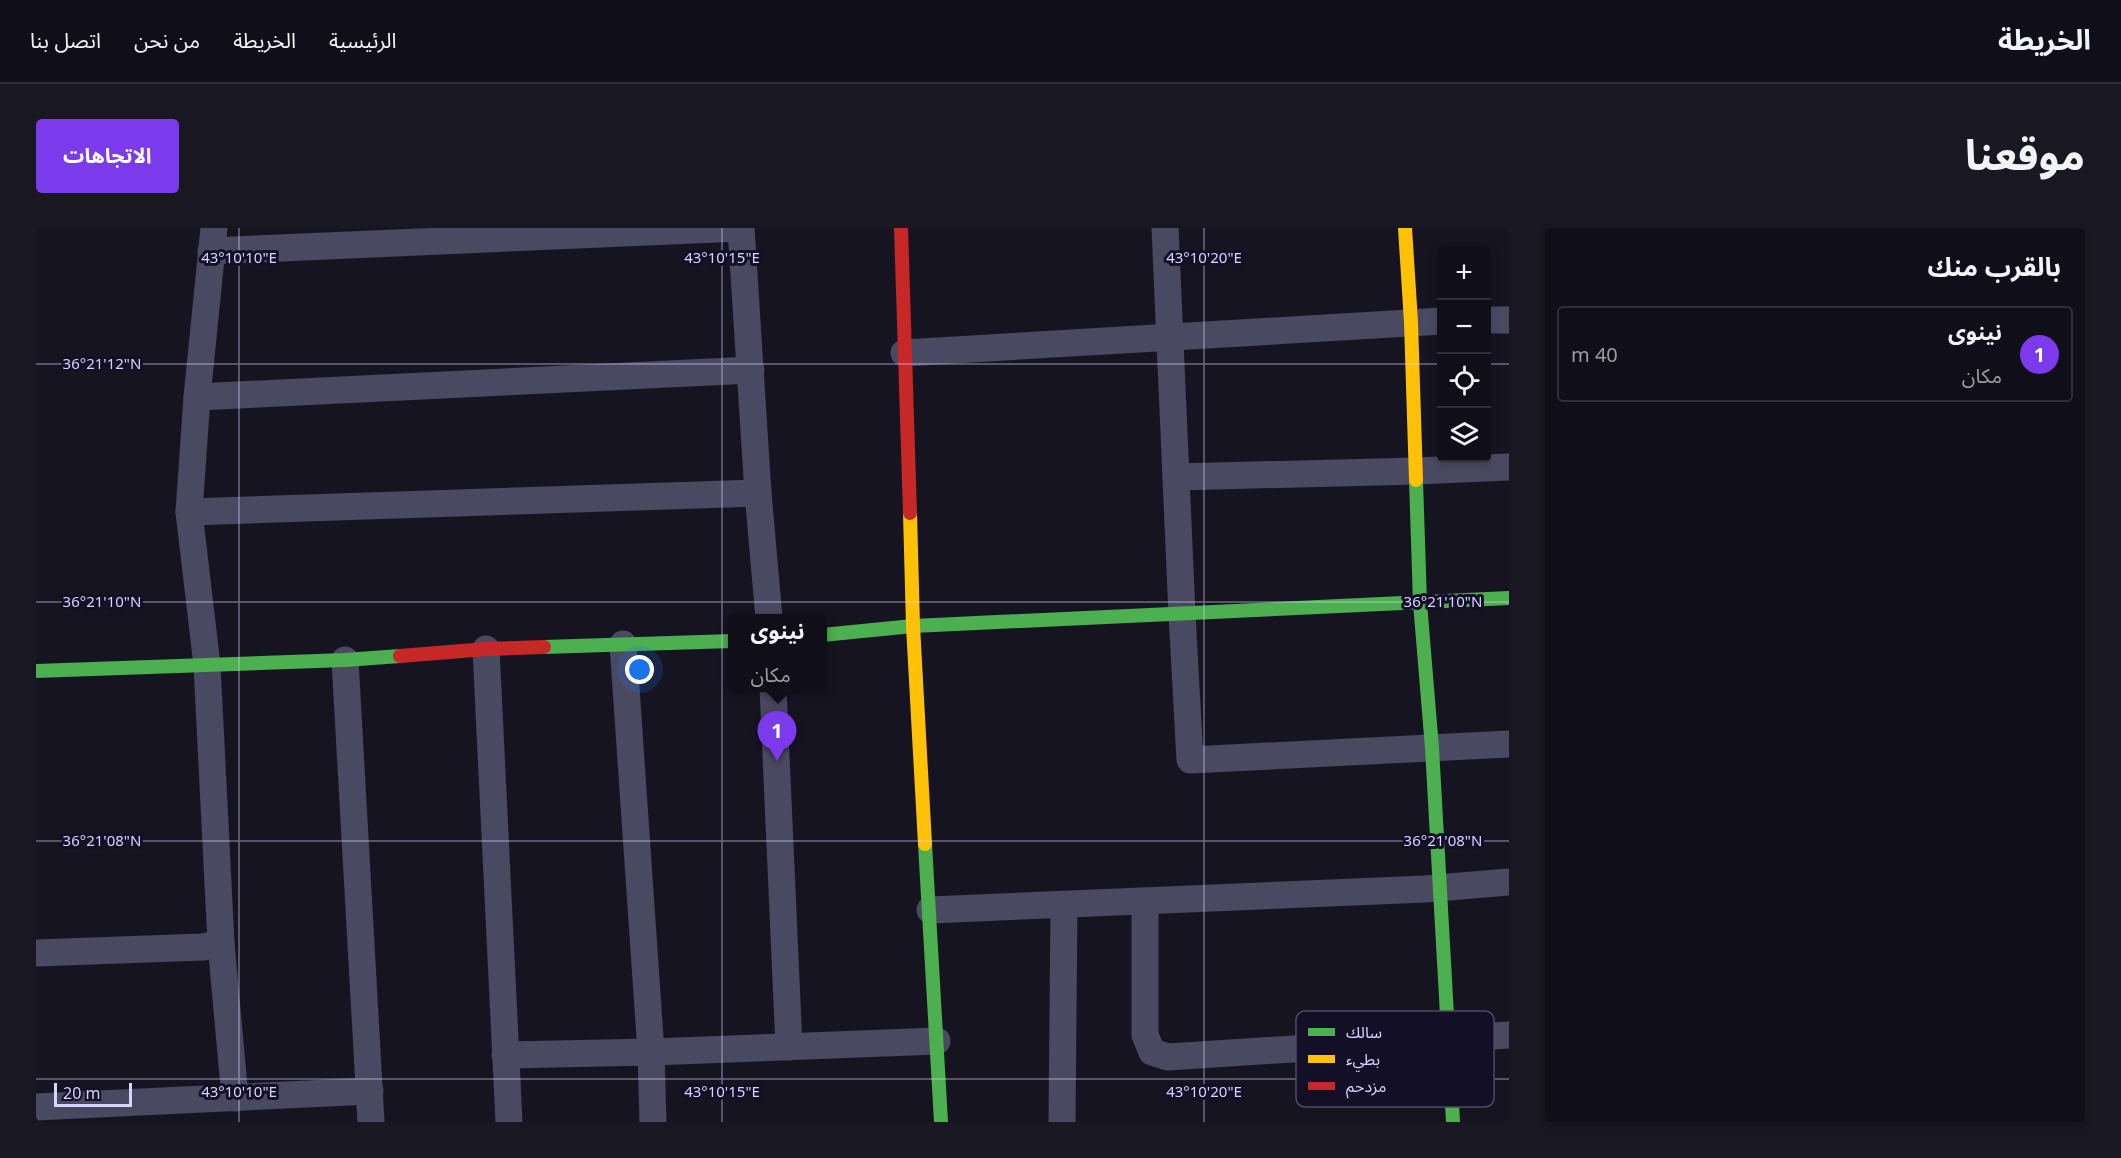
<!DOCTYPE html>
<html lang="ar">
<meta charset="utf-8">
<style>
:root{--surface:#100f19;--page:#191822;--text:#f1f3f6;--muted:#9c9ca2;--line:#302f38;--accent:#7c3aed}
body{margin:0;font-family:"Noto Sans","Noto Sans Arabic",sans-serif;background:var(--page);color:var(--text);direction:rtl}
.controls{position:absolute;right:18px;top:18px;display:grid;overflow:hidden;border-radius:6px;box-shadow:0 3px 9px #0003}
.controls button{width:54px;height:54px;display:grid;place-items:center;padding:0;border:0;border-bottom:2px solid var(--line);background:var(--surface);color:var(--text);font:30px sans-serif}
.scale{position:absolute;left:18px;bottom:15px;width:78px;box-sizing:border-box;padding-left:6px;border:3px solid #d9d4ff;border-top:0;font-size:16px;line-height:21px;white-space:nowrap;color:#d9d4ff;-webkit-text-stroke:4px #130f26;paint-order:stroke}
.you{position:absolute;left:604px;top:442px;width:21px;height:21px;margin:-15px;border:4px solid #fff;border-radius:50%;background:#1a73e8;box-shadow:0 0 0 9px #1a73e833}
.badge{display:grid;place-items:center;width:39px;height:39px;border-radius:50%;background:var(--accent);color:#fff;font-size:20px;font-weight:700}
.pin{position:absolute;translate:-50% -50px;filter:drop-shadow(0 2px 3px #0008)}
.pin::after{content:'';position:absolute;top:32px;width:21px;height:18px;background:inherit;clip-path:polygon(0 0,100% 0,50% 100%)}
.popup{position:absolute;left:692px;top:386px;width:99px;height:78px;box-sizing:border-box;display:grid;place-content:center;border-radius:6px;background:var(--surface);filter:drop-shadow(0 2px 4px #0005);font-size:20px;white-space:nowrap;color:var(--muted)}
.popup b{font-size:22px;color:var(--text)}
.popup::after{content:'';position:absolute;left:50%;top:100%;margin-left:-12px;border:12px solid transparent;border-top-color:var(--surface)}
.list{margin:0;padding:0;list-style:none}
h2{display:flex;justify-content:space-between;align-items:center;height:78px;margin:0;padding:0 24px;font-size:26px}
h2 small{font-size:20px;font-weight:400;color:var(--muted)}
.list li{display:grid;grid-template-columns:39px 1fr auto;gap:18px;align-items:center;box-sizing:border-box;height:96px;margin:0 12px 12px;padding:0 12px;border:2px solid var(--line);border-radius:6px}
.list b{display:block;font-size:22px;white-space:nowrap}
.list p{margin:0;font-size:20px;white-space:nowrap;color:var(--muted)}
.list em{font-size:20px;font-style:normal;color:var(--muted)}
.icon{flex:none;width:33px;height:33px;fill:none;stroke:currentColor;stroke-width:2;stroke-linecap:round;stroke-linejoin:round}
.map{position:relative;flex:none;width:1473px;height:894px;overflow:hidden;direction:ltr;border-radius:6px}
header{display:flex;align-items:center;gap:36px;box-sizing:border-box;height:84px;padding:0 30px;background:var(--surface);border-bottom:2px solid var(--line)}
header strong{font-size:28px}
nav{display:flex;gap:33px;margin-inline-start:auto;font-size:21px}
.intro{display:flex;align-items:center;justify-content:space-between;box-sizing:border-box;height:144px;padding:0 36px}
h1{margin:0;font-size:42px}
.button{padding:15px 27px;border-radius:6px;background:var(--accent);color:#fff;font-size:21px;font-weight:700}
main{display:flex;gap:36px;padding:0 36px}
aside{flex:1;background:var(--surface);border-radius:6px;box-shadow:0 3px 9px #0003}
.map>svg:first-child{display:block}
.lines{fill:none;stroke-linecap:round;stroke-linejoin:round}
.street{stroke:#4a4962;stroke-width:27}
.fast{stroke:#4caf50;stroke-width:14}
.slow{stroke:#ffc107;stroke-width:14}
.jam{stroke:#c62828;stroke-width:14}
.ticks{fill:none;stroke:#d9d4ff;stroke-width:1.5;stroke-opacity:0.45}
.key{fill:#130f26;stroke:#4e4a67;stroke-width:1.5}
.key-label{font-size:16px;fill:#d9d4ff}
.ticks-label{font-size:15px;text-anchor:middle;fill:#d9d4ff;stroke:#130f26;stroke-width:6;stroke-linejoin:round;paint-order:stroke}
</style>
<header>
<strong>الخريطة</strong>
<nav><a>الرئيسية</a><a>الخريطة</a><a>من نحن</a><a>اتصل بنا</a></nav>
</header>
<div class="intro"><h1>موقعنا</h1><a class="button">الاتجاهات</a></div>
<main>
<aside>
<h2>بالقرب منك<small></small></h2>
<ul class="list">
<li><span class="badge">1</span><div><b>نينوى</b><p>مكان</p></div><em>40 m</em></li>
</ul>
</aside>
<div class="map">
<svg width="1473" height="894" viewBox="0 0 1473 894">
<rect width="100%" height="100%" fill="#161421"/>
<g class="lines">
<!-- street -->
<g class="street">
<path d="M 178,0 L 161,169 L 153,284 L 171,437 L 185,715 L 199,870"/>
<path d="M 705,0 L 722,265 L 733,390"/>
<path d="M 1129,0 L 1146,386 L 1154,532 L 1473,516"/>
<path d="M 175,23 L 705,0"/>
<path d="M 1450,92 L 1473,92"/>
<path d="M 868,125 L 1406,93"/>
<path d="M 161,169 L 715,142"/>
<path d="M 1140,249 L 1380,243 L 1473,239"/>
<path d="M 153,284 L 722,265"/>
<path d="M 587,416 L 615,824 L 617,894"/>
<path d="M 450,421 L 473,894"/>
<path d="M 309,432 L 335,894"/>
<path d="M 737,460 L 753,819"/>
<path d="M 1109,674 L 1109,807 L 1116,824 L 1132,829 L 1473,807"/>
<path d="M 894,682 L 1389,661 L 1473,654"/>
<path d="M 0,725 L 167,719 L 185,715"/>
<path d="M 469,827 L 615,824 L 901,813"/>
<path d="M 0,879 L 334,863"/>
<path d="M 1026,894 L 1028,677"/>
</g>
<!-- fast -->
<g class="fast">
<path d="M 1380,252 L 1384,375 L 1396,520 L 1417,894"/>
<path d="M 786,407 L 877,398 L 1473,370"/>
<path d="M 508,419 L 696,413"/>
<path d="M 0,443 L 309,432 L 364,428"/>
<path d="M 889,616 L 905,894"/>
</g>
<!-- slow -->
<g class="slow">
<path d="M 1369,0 L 1375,94 L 1380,252"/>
<path d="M 874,285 L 877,398 L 889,616"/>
</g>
<!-- jam -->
<g class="jam">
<path d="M 865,0 L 874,285"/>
<path d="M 364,428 L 450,421 L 508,419"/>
</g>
</g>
<!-- ticks -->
<path class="ticks" d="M 203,0 L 203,894M 686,0 L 686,894M 1168,0 L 1168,894M 0,136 L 1406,136M 1450,136 L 1473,136M 0,374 L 1473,374M 0,613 L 1473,613M 0,851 L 1473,851"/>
<!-- legend -->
<rect x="1260" y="783" width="198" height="96" rx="9" class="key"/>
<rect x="1272" y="800" width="27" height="8" fill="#4caf50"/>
<rect x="1272" y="827" width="27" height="8" fill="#ffc107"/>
<rect x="1272" y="854" width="27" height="8" fill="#c62828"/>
<g class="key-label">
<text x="1310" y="810">سالك</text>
<text x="1310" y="837">بطيء</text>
<text x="1310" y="864">مزدحم</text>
</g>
<g class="ticks-label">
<text x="203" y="35">43°10'10"E</text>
<text x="686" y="35">43°10'15"E</text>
<text x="1168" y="35">43°10'20"E</text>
<text x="66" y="141">36°21'12"N</text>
<text x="66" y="379">36°21'10"N</text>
<text x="1407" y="379">36°21'10"N</text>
<text x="66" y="618">36°21'08"N</text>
<text x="1407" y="618">36°21'08"N</text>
<text x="203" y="869">43°10'10"E</text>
<text x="686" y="869">43°10'15"E</text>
<text x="1168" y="869">43°10'20"E</text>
</g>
</svg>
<div class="controls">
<button>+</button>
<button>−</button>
<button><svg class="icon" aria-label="locate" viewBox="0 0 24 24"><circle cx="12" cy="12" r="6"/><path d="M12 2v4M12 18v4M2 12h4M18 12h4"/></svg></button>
<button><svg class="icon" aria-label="layers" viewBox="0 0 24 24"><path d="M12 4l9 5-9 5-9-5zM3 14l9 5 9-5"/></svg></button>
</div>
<div class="scale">20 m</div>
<div class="you"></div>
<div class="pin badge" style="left:741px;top:533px">1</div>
<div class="popup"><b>نينوى</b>مكان</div>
</div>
</main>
